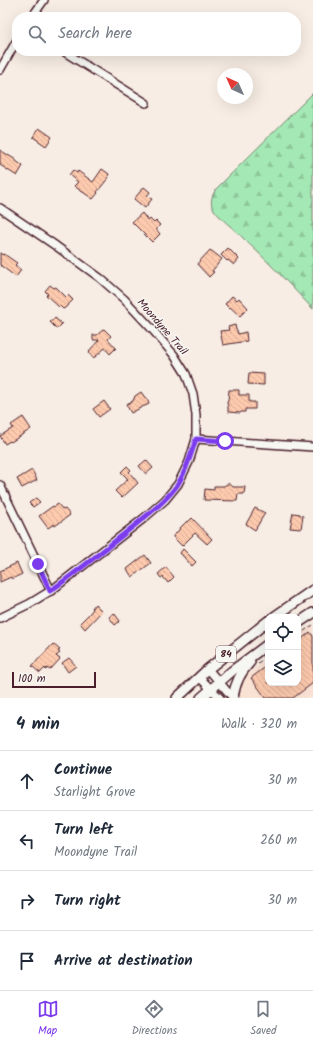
<!DOCTYPE html>
<meta charset="utf-8">
<style>
:root{--surface:#fff;--page:#f2f2f3;--text:#1f2937;--muted:#747a83;--line:#e0e1e3;--accent:#7c3aed}
body{margin:0;font-family:Kalam,sans-serif;background:var(--page);color:var(--text)}
.controls{position:absolute;right:12px;bottom:12px;display:grid;overflow:hidden;border-radius:8px;box-shadow:0 4px 16px #0002}
.controls button{width:36px;height:36px;display:grid;place-items:center;padding:0;border:0;border-bottom:1px solid var(--line);background:var(--surface);color:var(--text);font:20px sans-serif}
.compass{position:absolute;left:217px;top:68px;width:36px;height:36px;border-radius:50%;background:var(--surface);box-shadow:0 4px 16px #0002;rotate:315deg}
.scale{position:absolute;left:12px;bottom:10px;width:84px;box-sizing:border-box;padding-left:4px;border:2px solid #4a1f2b;border-top:0;font-size:11px;line-height:14px;white-space:nowrap;color:#4a1f2b;-webkit-text-stroke:3px #f6f6f2;paint-order:stroke}
.stop{position:absolute;width:12px;height:12px;margin:-9px;border:3px solid #7c3aed;border-radius:50%;background:#fff}
.stop.end{background:#7c3aed;border-color:#fff;box-shadow:0 1px 4px #0008}
.list{margin:0;padding:0;list-style:none}
h2{display:flex;justify-content:space-between;align-items:center;height:52px;margin:0;padding:0 16px;font-size:17px}
h2 small{font-size:13px;font-weight:400;color:var(--muted)}
.list li{display:grid;grid-template-columns:26px 1fr auto;gap:12px;align-items:center;box-sizing:border-box;height:60px;padding:0 16px;border-top:1px solid var(--line)}
.list b{display:block;font-size:15px;white-space:nowrap}
.list p{margin:0;font-size:13px;white-space:nowrap;color:var(--muted)}
.list em{font-size:13px;font-style:normal;color:var(--muted)}
.icon{flex:none;width:22px;height:22px;fill:none;stroke:currentColor;stroke-width:2;stroke-linecap:round;stroke-linejoin:round}
.map{position:relative;flex:none;width:313px;height:698px;overflow:hidden}
.search{position:absolute;background:var(--surface);box-shadow:0 4px 16px #0002;left:12px;right:12px;top:12px;height:44px;display:flex;align-items:center;gap:10px;box-sizing:border-box;padding:0 14px;border-radius:16px;color:var(--muted);font-size:15px}
.sheet{height:292px;background:var(--surface)}
nav{display:flex;justify-content:space-around;align-items:center;box-sizing:border-box;height:56px;border-top:1px solid var(--line);background:var(--surface);font-size:11px;color:var(--muted)}
nav a{display:grid;justify-items:center;gap:2px}
nav .on{color:var(--accent)}
.map>svg:first-child{display:block}
.built{fill:#f9e2d4}
.forest{fill:url(#forest-firs);stroke:#778470}
.building{fill:url(#building-back-hatch);stroke:#4a1f2b}
.lines{fill:none;stroke-linecap:round;stroke-linejoin:round}
.minor-casing{stroke:#4a1f2b;stroke-width:10}
.major-casing{stroke:#4a1f2b;stroke-width:12}
.path{stroke:#4a1f2b;stroke-width:1;stroke-dasharray:4 3;stroke-linecap:butt}
.minor{stroke:#f6f6f2;stroke-width:7}
.major{stroke:#f6f6f2;stroke-width:9}
.route{stroke:#7c3aed;stroke-width:5}
.labels{text-anchor:middle;dominant-baseline:central;stroke-width:3;stroke-linejoin:round;paint-order:stroke}
.shield{fill:#f6f6f2;stroke:#7e6067;stroke-width:1}
.shield-label{font-size:10px;font-weight:bold;fill:#4a1f2b}
.street-label{font-size:11px;fill:#4a1f2b;stroke:#f6f6f2}
</style>
<div class="map">
<svg width="313" height="698" viewBox="0 0 313 698">
<defs>
<pattern id="forest-firs" width="22" height="20" patternUnits="userSpaceOnUse"><rect width="22" height="20" fill="#a4e9b5"/><path d="M5 1l3.5 6h-7zM16 11l3.5 6h-7z" fill="#8fc79c"/></pattern>
<pattern id="building-back-hatch" width="6" height="6" patternUnits="userSpaceOnUse"><rect width="6" height="6" fill="#fdcaae"/><path d="M-1 5l2 2M0 0l6 6M5-1l2 2" fill="none" stroke="#daad96"/></pattern>
</defs>
<rect width="100%" height="100%" fill="#f7ede4"/>
<filter id="ink" filterUnits="userSpaceOnUse"><feTurbulence type="fractalNoise" baseFrequency=".025" numOctaves="2"/><feDisplacementMap in="SourceGraphic" scale="8" xChannelSelector="R" yChannelSelector="G"/><feConvolveMatrix kernelMatrix="1 2 1 2 8 2 1 2 1" color-interpolation-filters="sRGB"/></filter>
<g filter="url(#ink)">
<!-- built -->
<path class="built" d="M 313,624 L 313,698 L 221,698 L 268,657 L 268,683 L 298,683 L 298,635 Z"/>
<!-- forest -->
<path class="forest" d="M 313,93 L 313,309 C 290,285 268,261 244,239 C 237,231 215,215 212,206 C 210,200 213,194 216,189 Z"/>
<!-- building -->
<g class="building">
<path d="M 39,128 L 52,137 L 46,146 L 33,137 Z"/>
<path d="M 0,150 L 16,160 L 16,161 L 23,166 L 17,176 L 0,165 Z"/>
<path d="M 102,169 L 109,174 L 108,176 L 109,177 L 97,192 L 98,193 L 93,199 L 74,186 L 78,182 L 69,175 L 73,170 L 77,173 L 78,171 L 93,182 Z"/>
<path d="M 144,187 L 150,192 L 147,196 L 152,199 L 145,208 L 134,199 Z"/>
<path d="M 142,213 L 148,221 L 150,219 L 154,223 L 156,221 L 160,225 L 156,229 L 160,234 L 152,242 L 132,222 Z"/>
<path d="M 228,248 L 239,259 L 234,265 L 228,260 L 227,261 L 221,255 Z"/>
<path d="M 210,250 L 213,252 L 222,259 L 212,271 L 214,272 L 209,277 L 197,264 Z"/>
<path d="M 0,253 L 3,255 L 4,254 L 17,263 L 15,265 L 21,270 L 16,277 L 0,265 Z"/>
<path d="M 50,285 L 54,288 L 56,287 L 66,297 L 68,295 L 73,300 L 65,308 L 63,309 L 60,306 L 59,307 L 46,295 L 48,294 L 45,291 Z"/>
<path d="M 232,296 L 237,300 L 239,298 L 248,308 L 240,316 L 230,307 L 229,308 L 225,304 Z"/>
<path d="M 55,318 L 62,324 L 57,329 L 50,322 Z"/>
<path d="M 235,325 L 236,330 L 237,330 L 238,334 L 246,332 L 247,341 L 223,345 L 220,331 L 229,330 L 228,327 Z"/>
<path d="M 104,329 L 111,336 L 108,339 L 116,348 L 110,354 L 105,348 L 95,357 L 93,358 L 89,353 L 90,352 L 89,351 L 99,340 L 93,340 L 93,335 L 97,335 Z"/>
<path d="M 249,373 L 264,374 L 264,385 L 248,384 Z"/>
<path d="M 229,390 L 239,390 L 239,395 L 249,395 L 249,402 L 255,402 L 255,409 L 245,409 L 245,412 L 241,412 L 240,413 L 228,412 L 228,405 L 227,404 L 227,402 L 228,401 Z"/>
<path d="M 141,392 L 146,399 L 147,399 L 149,404 L 145,406 L 144,406 L 131,413 L 126,404 L 133,401 L 135,396 Z"/>
<path d="M 104,401 L 110,409 L 99,417 L 93,409 Z"/>
<path d="M 23,417 L 31,429 L 11,442 L 10,441 L 5,444 L 0,436 L 13,428 L 11,425 Z"/>
<path d="M 146,460 L 153,468 L 146,474 L 139,466 Z"/>
<path d="M 127,466 L 131,470 L 129,472 L 138,483 L 122,498 L 115,491 L 128,479 L 121,472 Z"/>
<path d="M 32,470 L 37,480 L 22,488 L 17,479 Z"/>
<path d="M 227,484 L 230,484 L 233,487 L 245,487 L 244,494 L 238,494 L 237,501 L 204,500 L 205,489 L 214,490 L 214,486 L 224,486 Z"/>
<path d="M 36,498 L 40,502 L 33,507 L 29,503 Z"/>
<path d="M 58,504 L 63,510 L 65,509 L 70,515 L 55,526 L 54,524 L 48,528 L 39,516 L 53,506 L 54,507 Z"/>
<path d="M 255,508 L 265,513 L 255,530 L 246,524 Z"/>
<path d="M 293,513 L 300,514 L 300,515 L 303,516 L 301,529 L 290,528 Z"/>
<path d="M 192,518 L 212,539 L 207,544 L 195,533 L 182,546 L 173,537 L 173,536 L 179,530 L 179,529 L 187,521 L 188,522 Z"/>
<path d="M 183,549 L 196,562 L 192,566 L 180,553 Z"/>
<path d="M 145,555 L 151,563 L 132,577 L 127,569 Z"/>
<path d="M 17,563 L 22,574 L 12,579 L 11,577 L 0,582 L 0,571 Z"/>
<path d="M 166,567 L 174,577 L 168,583 L 163,577 L 161,578 L 158,574 Z"/>
<path d="M 95,604 L 102,611 L 85,629 L 80,623 L 89,614 L 93,609 L 92,608 Z"/>
<path d="M 114,613 L 120,621 L 115,625 L 109,617 Z"/>
<path d="M 310,632 L 313,636 L 313,683 L 293,698 L 266,698 L 251,678 L 268,665 L 268,683 L 298,683 L 298,642 Z"/>
<path d="M 53,644 L 60,650 L 58,651 L 60,653 L 56,656 L 60,659 L 50,670 L 47,668 L 46,670 L 45,668 L 40,673 L 32,666 Z"/>
<path d="M 69,658 L 76,666 L 68,672 L 62,663 Z"/>
</g>
<g class="lines">
<!-- minor casing -->
<g class="minor-casing">
<g id="minor">
<path d="M 32,17 L 44,0"/>
<path d="M 63,51 L 146,103"/>
<path d="M 0,70 L 17,40"/>
<path d="M 0,208 L 56,246 L 100,278 L 124,299 L 152,329 L 174,355 L 186,374 L 193,394 L 196,415 L 196,439 L 189,462 L 178,484 L 165,500 L 143,519 L 52,590 L 29,604 L 0,618"/>
<path d="M 196,439 L 313,447"/>
<path d="M 0,485 L 51,591"/>
<path d="M 208,669 L 233,698"/>
<path d="M 199,677 L 220,698"/>
</g>
</g>
<!-- major casing -->
<g class="major-casing">
<g id="major">
<path d="M 274,617 L 313,590"/>
<path d="M 298,623 L 313,613"/>
<path d="M 177,698 L 208,669 L 268,621"/>
<path d="M 201,698 L 232,671 L 268,644"/>
<path d="M 233,698 C 235,683 240,673 250,662"/>
</g>
</g>
<!-- path -->
<g class="path">
<path d="M 298,635 L 313,625"/>
<path d="M 258,663 L 268,655"/>
</g>
<!-- minor -->
<use href="#minor" class="minor"/>
<!-- major -->
<use href="#major" class="major"/>
</g>
</g>
<g class="lines" filter="url(#ink)">
<!-- route -->
<path class="route" d="M 38,564 L 50,591 C 76,573 100,553 124,534 C 142,519 164,504 178,484 C 187,470 191,454 196,439 L 225,441"/>
</g>
<g class="labels">
<!-- shield labels -->
<rect class="shield" x="216" y="646" width="20" height="16" rx="3"/>
<g class="shield-label">
<text x="226" y="654">84</text>
</g>
<!-- street labels -->
<g class="street-label">
<text transform="translate(162 327) rotate(49)">Moondyne Trail</text>
</g>
</g>
</svg>
<div class="controls">
<button><svg class="icon" aria-label="locate" viewBox="0 0 24 24"><circle cx="12" cy="12" r="6"/><path d="M12 2v4M12 18v4M2 12h4M18 12h4"/></svg></button>
<button><svg class="icon" aria-label="layers" viewBox="0 0 24 24"><path d="M12 4l9 5-9 5-9-5zM3 14l9 5 9-5"/></svg></button>
</div>
<svg class="compass" viewBox="-18 -18 36 36"><path d="M0-13l5 13h-10z" fill="#e53935"/><path d="M0 13l5-13h-10z" fill="#747a83"/></svg>
<div class="scale">100 m</div>
<div class="stop" style="left:225px;top:441px"></div>
<div class="stop end" style="left:38px;top:564px"></div>
<div class="search"><svg class="icon" aria-label="search" viewBox="0 0 24 24"><circle cx="10" cy="10" r="6"/><path d="M15 15l6 6"/></svg>Search here</div>
</div>
<section class="sheet">
<h2>4 min<small>Walk · 320 m</small></h2>
<ul class="list">
<li><svg class="icon" aria-label="ahead" viewBox="0 0 24 24"><path d="M12 20V5M6 11l6-6 6 6"/></svg><div><b>Continue</b><p>Starlight Grove</p></div><em>30 m</em></li>
<li><svg class="icon" aria-label="left" viewBox="0 0 24 24"><path d="M17 20v-9H6M10 6l-5 5 5 5"/></svg><div><b>Turn left</b><p>Moondyne Trail</p></div><em>260 m</em></li>
<li><svg class="icon" aria-label="right" viewBox="0 0 24 24"><path d="M7 20v-9h11M14 6l5 5-5 5"/></svg><div><b>Turn right</b></div><em>30 m</em></li>
<li><svg class="icon" aria-label="arrive" viewBox="0 0 24 24"><path d="M6 21V4h12l-3 4 3 4H6"/></svg><div><b>Arrive at destination</b></div></li>
</ul>
</section>
<nav>
<a class="on"><svg class="icon" aria-label="map" viewBox="0 0 24 24"><path d="M3 6l6-2 6 2 6-2v14l-6 2-6-2-6 2zM9 4v14M15 6v14"/></svg>Map</a>
<a><svg class="icon" aria-label="directions" viewBox="0 0 24 24"><path d="M12 3l9 9-9 9-9-9zM9 14v-3h6M13 9l2 2-2 2"/></svg>Directions</a>
<a><svg class="icon" aria-label="saved" viewBox="0 0 24 24"><path d="M7 4h10v16l-5-4-5 4z"/></svg>Saved</a>
</nav>
